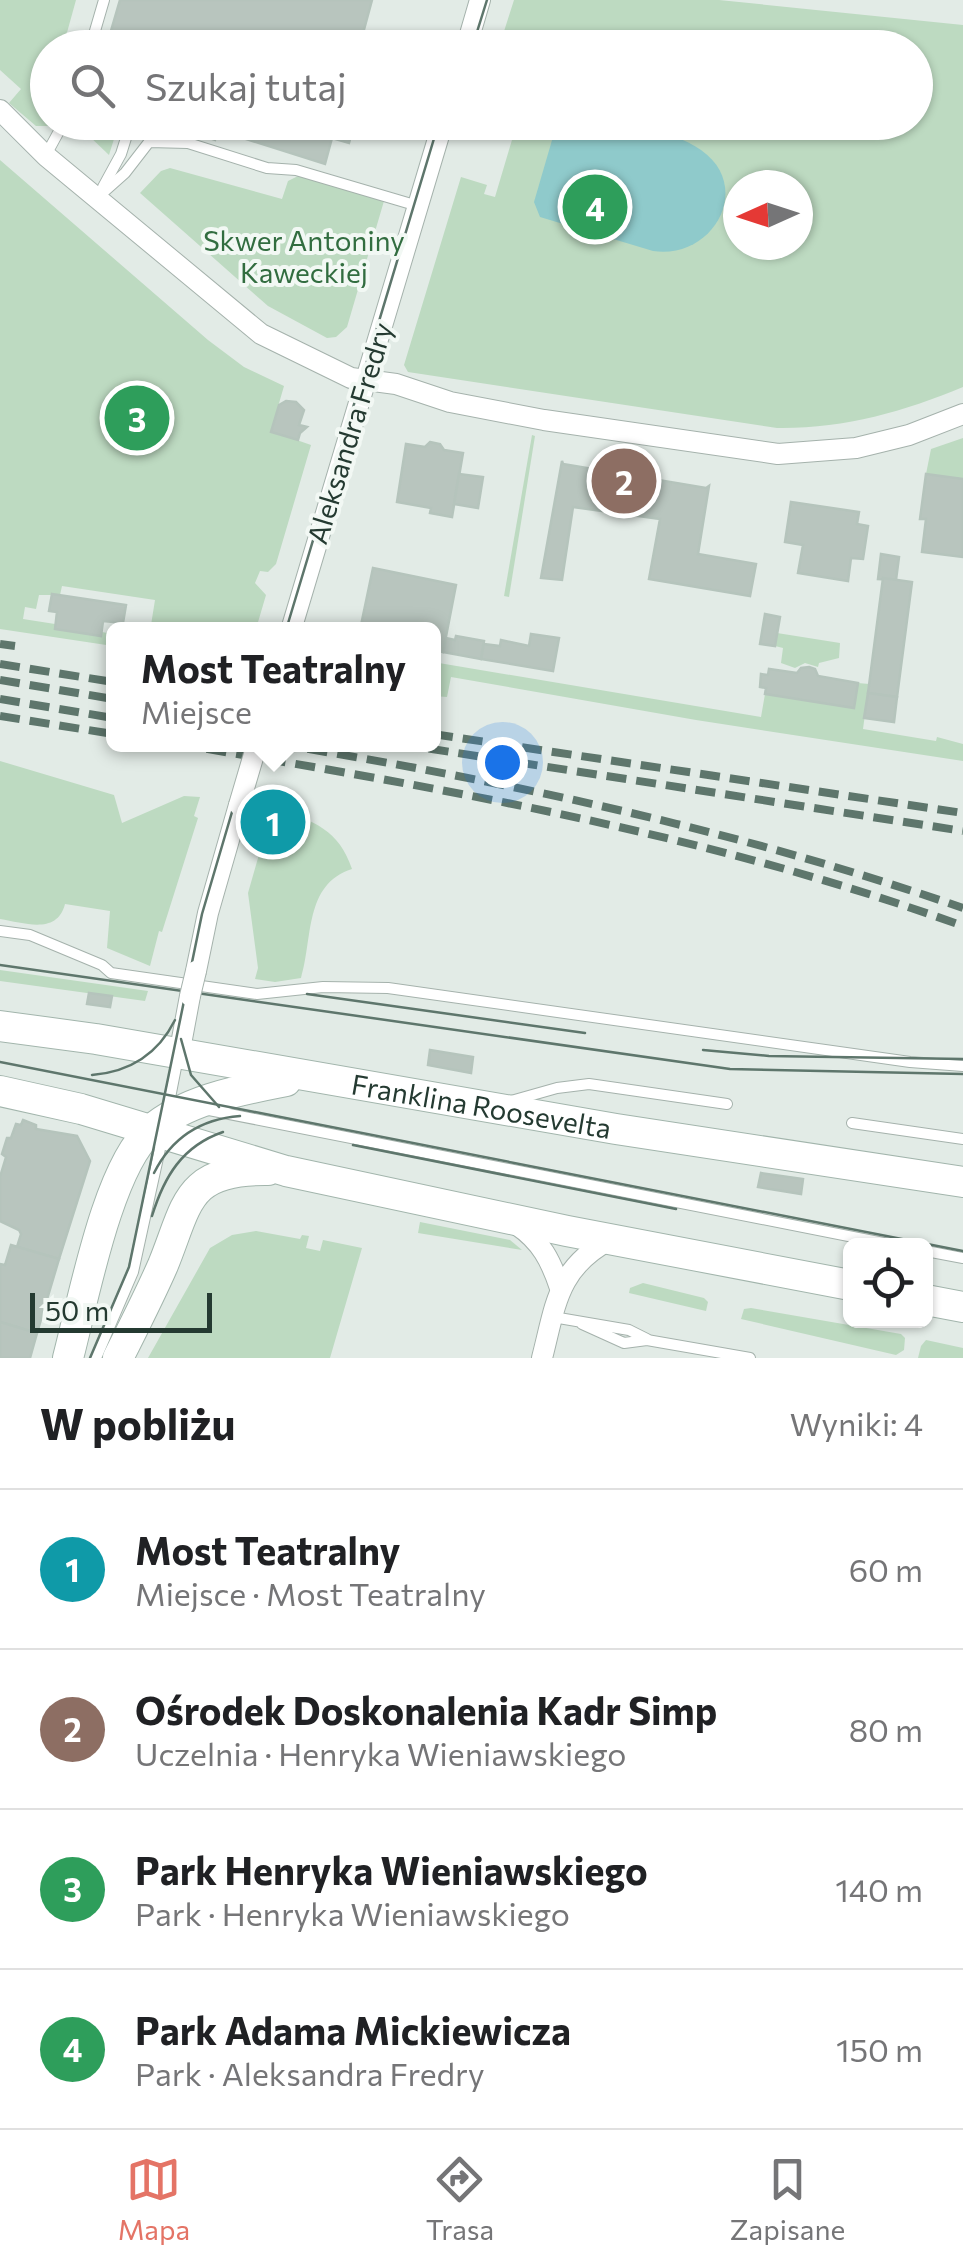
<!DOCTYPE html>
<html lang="pl">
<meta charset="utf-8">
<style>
:root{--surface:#fff;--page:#f6f6f6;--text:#202124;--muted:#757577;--line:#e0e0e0;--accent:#e47466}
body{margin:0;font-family:Commissioner,sans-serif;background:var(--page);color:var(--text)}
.controls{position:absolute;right:30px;bottom:30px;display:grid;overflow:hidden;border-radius:15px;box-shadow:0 2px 8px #0004}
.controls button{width:90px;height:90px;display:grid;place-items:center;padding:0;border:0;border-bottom:2px solid var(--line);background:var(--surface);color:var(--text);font:50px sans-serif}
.compass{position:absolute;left:723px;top:170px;width:90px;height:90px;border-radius:50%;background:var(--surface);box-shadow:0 2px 8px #0004;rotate:267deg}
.scale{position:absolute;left:30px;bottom:25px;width:182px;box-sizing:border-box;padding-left:10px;border:5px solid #243a31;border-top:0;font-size:28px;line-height:35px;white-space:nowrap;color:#243a31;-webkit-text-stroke:8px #f2f8f4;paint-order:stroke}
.you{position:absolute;left:502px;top:762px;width:35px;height:35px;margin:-25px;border:8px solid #fff;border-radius:50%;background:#1a73e8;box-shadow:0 0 0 15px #1a73e833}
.badge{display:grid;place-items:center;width:65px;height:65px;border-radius:50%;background:var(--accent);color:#fff;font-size:32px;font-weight:700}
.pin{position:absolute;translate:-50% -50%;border:5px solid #fff;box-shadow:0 2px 10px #0006}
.popup{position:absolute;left:106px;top:622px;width:335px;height:130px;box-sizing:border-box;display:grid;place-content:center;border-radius:15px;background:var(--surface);filter:drop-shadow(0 2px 8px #0005);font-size:32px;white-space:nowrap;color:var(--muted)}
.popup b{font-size:38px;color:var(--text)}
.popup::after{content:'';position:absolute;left:50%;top:100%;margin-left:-20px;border:20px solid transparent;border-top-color:var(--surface)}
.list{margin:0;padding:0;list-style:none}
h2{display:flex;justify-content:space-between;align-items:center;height:130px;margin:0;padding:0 40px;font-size:42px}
h2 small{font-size:32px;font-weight:400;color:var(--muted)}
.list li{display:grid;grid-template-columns:65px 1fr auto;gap:30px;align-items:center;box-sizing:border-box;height:160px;padding:0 40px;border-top:2px solid var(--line)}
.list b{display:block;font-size:38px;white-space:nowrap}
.list p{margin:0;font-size:32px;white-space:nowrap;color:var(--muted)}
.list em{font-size:32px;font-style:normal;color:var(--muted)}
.icon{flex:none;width:55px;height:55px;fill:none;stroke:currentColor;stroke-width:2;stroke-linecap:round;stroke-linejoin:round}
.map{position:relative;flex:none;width:963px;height:1358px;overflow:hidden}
.search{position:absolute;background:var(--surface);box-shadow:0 2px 8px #0004;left:30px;right:30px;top:30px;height:110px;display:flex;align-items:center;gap:25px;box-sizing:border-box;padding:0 35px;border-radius:55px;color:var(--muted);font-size:38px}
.sheet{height:770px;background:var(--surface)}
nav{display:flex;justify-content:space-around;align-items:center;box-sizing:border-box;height:140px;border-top:2px solid var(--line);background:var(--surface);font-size:28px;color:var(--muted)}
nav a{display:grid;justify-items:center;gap:5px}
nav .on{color:var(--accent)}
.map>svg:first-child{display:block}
.green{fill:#bddac1;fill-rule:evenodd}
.water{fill:#8fcacb}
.building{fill:#b8c5be;stroke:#b5c4bc;stroke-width:2.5}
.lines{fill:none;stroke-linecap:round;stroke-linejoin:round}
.lane-casing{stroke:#a5b2ac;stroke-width:12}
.street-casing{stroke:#a5b2ac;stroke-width:22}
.secondary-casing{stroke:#a2b5ac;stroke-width:32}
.lane{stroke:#fff;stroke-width:10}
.street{stroke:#fff;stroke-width:20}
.secondary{stroke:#fff;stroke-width:30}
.tram{stroke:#5e766c;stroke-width:2.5}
.rail{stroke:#5e766c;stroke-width:8;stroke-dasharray:20 10;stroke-linecap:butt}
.street-bridge-casing{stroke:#a5b2ac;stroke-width:22;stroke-linecap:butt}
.street-bridge{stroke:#fff;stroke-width:20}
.labels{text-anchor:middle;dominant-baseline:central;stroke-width:8;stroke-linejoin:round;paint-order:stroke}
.park-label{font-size:28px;fill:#326d40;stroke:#f2f8f4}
.street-label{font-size:28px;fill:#243a31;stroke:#f2f8f4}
</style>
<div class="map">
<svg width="963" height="1358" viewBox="0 0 963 1358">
<rect width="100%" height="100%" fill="#e2ebe6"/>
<!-- green -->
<g class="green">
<path d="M 0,0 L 76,0 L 63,47 L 48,48 L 47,99 L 44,111 L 47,113 L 48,122 L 57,123 L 50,126 L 36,126 L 9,103 L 21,89 L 0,70 Z"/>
<path d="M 514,0 L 719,0 L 963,25 L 963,387 C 903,412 842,429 777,428 L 408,372 L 404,365 L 461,177 L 487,185 L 484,194 L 495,197 L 517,123 L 916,122 L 916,48 L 499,47 ZM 738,185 L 798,185 L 798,245 L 738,245 Z"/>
<path d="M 84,123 L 119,123 L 109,155 L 87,134 Z"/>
<path d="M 0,160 L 208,340 L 244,367 L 284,386 L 271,431 L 311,445 L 276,564 L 268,572 L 260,571 L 255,583 L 266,595 L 256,629 L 178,629 L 151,625 L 155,600 L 62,586 L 60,595 L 39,595 L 36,609 L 25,607 L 23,619 L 55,624 L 55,629 L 101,636 L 102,632 L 113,634 L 113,646 L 0,629 Z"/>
<path d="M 170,168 L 282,199 L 288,181 L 298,176 L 384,201 L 347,327 L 336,337 L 327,338 L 268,306 L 140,193 L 161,171 Z"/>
<path d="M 532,435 L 535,436 L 509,597 L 504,596 Z"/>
<path d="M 963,438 L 963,479 L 926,474 L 931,449 Z"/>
<path d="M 777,633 L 840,643 L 839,658 L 819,663 L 818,667 L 805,663 L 795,668 L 781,663 L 783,648 L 775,646 Z"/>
<path d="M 433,662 L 761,717 L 765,694 L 853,708 L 858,683 L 869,684 L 863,729 L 936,741 L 937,737 L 963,744 L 963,761 L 696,720 L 451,677 L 447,697 L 433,696 Z"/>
<path d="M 0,761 L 114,795 L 122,823 L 184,796 L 200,797 L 194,816 L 198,818 L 162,932 L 159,931 L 150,966 L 107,948 L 110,911 L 65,904 C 57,935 25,923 0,919 Z"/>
<path d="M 278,809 C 314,821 339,830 352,869 C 304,884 313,939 301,978 L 275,982 L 255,979 L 258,968 L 248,893 L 266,830 L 270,830 Z"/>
<path d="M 0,970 L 148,991 L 145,1001 L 0,981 Z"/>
<path d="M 420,1222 L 510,1240 L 522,1250 L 418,1233 Z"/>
<path d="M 256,1231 L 300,1239 L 302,1235 L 309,1236 L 306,1248 L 320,1251 L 323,1240 L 362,1248 L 330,1358 L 148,1358 L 210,1248 L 232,1235 Z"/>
<path d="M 643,1283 L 704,1298 L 708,1302 L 706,1311 L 629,1293 L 630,1288 Z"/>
<path d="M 751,1308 L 901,1334 L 905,1338 L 904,1350 L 896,1355 L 741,1319 L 744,1309 Z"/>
<path d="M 926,1340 L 963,1348 L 963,1358 L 918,1358 L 921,1346 Z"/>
</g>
<!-- water -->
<path class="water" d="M 557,123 C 600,122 665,125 701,150 C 754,187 713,260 653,251 L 540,217 L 534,202 Z"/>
<!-- building -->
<g class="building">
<path d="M 120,0 L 372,0 L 359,48 L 106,48 Z"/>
<path d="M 163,122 L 355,122 L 349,143 L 332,138 L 325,164 L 218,130 L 215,140 Z"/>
<path d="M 286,401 L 296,402 L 304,410 L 299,425 L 307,427 L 300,433 L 298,440 L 271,432 L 279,405 Z"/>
<path d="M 430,442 L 440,444 L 444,450 L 463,453 L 452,517 L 430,513 L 431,508 L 397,502 L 406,444 L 425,447 Z"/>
<path d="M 562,461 L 563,464 L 706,488 L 709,486 L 698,554 L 756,564 L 750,596 L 649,579 L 660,519 L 573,507 L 562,580 L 541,578 Z"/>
<path d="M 459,474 L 483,477 L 478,508 L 454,504 Z"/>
<path d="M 926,474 L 963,479 L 963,557 L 922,552 L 926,519 L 920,519 Z"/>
<path d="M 791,502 L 859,512 L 857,524 L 868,526 L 863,559 L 851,558 L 848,581 L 798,573 L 803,545 L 785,542 Z"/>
<path d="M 881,554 L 899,557 L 896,580 L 878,579 Z"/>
<path d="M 373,568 L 456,585 L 443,652 L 433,650 L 433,630 L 360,630 Z"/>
<path d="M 883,578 L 912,582 L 897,697 L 868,693 Z"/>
<path d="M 52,594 L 126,605 L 123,623 L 103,621 L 101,636 L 55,629 L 57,612 L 49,611 Z"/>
<path d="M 765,614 L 780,617 L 775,646 L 760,644 Z"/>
<path d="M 531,634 L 559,638 L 553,671 L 481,659 L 483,644 L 500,646 L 501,640 L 529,646 Z"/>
<path d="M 456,636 L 484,641 L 481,659 L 443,652 L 446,638 L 455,640 Z"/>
<path d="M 809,667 L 815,669 L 818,676 L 858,683 L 854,708 L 765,694 L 766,688 L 760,687 L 761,674 L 768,675 L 769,669 L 797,673 L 801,668 Z"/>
<path d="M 868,693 L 897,697 L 894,722 L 864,718 Z"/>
<path d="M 89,993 L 112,996 L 110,1007 L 87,1004 Z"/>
<path d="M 430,1050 L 473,1057 L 471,1073 L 428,1065 Z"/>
<path d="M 23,1120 L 36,1125 L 36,1129 L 77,1136 L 90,1161 L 59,1259 L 17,1247 L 21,1234 L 19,1230 L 0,1221 L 0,1177 L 6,1157 L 2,1154 L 7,1138 L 11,1138 L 16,1124 L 21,1125 Z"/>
<path d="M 761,1173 L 803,1179 L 801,1194 L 758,1187 Z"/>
<path d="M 11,1245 L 59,1259 L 37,1333 L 0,1322 L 0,1264 L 5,1265 Z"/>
<path d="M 0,1322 L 37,1333 L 30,1358 L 0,1358 Z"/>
</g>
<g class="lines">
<!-- lane casing -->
<g class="lane-casing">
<g id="lane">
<path d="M 90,48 L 104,0"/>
<path d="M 46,155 L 64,122"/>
<path d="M 103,187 L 121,154 L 131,122"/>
<path d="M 98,197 L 125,173 L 149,142 L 188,143 L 267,168 L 296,170 L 418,206"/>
<path d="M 0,931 L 30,935 L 102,965 L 111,973 L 257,994 L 323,987 L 388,988 L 910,1062 L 963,1066"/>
<path d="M 511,1101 L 557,1088 L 589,1084 L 727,1104"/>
<path d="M 209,1110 L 899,1246"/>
<path d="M 167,1113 L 178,1057"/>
<path d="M 852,1123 L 963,1139"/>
<path d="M 926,1251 L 963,1258"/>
<path d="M 553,1317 L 629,1330 L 647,1339"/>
<path d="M 582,1324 L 624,1343 L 647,1340 L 750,1358"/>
<path d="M 96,1358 L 133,1272 L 163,1135"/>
</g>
</g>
<!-- street casing -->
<g class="street-casing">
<g id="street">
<path d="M 466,48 L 480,0"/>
<path d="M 0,110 L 46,156 L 261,334 L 351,378 L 396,384 L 450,402 L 544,420 L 778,454 L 856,448 L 909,435 L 963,414"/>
<path d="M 291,630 L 443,122"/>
<path d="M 196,971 L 208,913 L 239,805"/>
<path d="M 179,1055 L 190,996"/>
<path d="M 517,1225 C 541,1241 551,1261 560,1288"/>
<path d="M 542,1358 C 556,1304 557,1268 611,1239"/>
</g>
</g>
<!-- secondary casing -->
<g class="secondary-casing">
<g id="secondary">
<path id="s1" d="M 0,1026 L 96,1039 L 616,1129 L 963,1182"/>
<path d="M 0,1091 L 81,1109 L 286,1171 L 567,1231 L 850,1285"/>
<path d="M 926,1300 L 963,1307"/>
<path d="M 68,1358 C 83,1301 108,1166 151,1130 C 187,1099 241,1090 286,1081"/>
<path d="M 118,1358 C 133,1328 149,1297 163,1265 C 188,1204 185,1169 268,1170"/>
</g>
</g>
<!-- lane -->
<use href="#lane" class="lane"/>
<!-- street -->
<use href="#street" class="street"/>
<!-- secondary -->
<use href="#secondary" class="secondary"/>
<!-- tram -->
<g class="tram">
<path d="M 472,48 L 487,0"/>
<path d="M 286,630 L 439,122"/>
<path d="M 0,965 L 730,1069 L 963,1074"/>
<path d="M 307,994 L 585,1033"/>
<path d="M 181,1039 L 191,1075 L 219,1107"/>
<path d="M 703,1050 L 769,1056 L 963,1059"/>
<path d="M 0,1062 L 963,1251"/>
<path d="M 92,1075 C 129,1072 158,1054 175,1020"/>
<path d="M 353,1145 L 676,1209"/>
<path d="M 154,1173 C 172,1137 201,1119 240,1116"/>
<path d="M 152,1216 C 164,1177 182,1146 223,1132"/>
<path d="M 90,1358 L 129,1267 L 202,914 L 252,744"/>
</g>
<!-- rail -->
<g class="rail">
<path d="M 0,644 L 15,646"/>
<path d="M 0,664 L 113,682"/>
<path d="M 0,680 L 113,699"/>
<path d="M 0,699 L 113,718"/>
<path d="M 0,716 L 113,734"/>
<path d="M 433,734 L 963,813"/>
<path d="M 177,744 C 442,788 709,834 963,926"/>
<path d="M 278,744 C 511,782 740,831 963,908"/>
<path d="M 399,744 L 963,831"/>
</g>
<!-- street-bridge casing -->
<g class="street-bridge-casing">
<g id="street-bridge">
<path d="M 239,805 L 257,744"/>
<path d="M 190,996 L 196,971"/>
</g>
</g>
<!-- street-bridge -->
<use href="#street-bridge" class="street-bridge"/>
</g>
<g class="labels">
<!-- park labels -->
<g class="park-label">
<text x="304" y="240">Skwer Antoniny<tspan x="304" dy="32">Kaweckiej</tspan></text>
</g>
<!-- street labels -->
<g class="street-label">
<text transform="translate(349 433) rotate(-73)">Aleksandra Fredry</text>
<text stroke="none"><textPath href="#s1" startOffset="488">Franklina Roosevelta</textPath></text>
</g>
</g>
</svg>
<div class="controls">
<button><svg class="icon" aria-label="locate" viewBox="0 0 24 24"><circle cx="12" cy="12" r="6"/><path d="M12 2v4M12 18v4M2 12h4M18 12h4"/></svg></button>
</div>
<svg class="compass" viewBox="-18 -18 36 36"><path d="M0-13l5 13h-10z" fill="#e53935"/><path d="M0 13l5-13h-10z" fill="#757577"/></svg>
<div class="scale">50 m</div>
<div class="you"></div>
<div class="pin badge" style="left:273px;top:822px;background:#0f9aa8">1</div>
<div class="popup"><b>Most Teatralny</b>Miejsce</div>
<div class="pin badge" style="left:624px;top:481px;background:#8d6e63">2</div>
<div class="pin badge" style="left:137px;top:418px;background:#2e9e5b">3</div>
<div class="pin badge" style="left:595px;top:207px;background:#2e9e5b">4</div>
<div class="search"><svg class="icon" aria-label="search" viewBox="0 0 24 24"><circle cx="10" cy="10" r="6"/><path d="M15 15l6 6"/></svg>Szukaj tutaj</div>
</div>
<section class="sheet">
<h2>W pobliżu<small>Wyniki: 4</small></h2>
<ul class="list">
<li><span class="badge" style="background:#0f9aa8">1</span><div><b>Most Teatralny</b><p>Miejsce · Most Teatralny</p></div><em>60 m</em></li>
<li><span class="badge" style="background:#8d6e63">2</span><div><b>Ośrodek Doskonalenia Kadr Simp</b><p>Uczelnia · Henryka Wieniawskiego</p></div><em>80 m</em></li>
<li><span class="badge" style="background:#2e9e5b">3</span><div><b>Park Henryka Wieniawskiego</b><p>Park · Henryka Wieniawskiego</p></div><em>140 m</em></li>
<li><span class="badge" style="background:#2e9e5b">4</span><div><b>Park Adama Mickiewicza</b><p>Park · Aleksandra Fredry</p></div><em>150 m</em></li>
</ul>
</section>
<nav>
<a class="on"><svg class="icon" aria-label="map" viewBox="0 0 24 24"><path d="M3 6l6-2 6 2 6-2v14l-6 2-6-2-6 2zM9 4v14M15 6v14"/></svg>Mapa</a>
<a><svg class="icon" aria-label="directions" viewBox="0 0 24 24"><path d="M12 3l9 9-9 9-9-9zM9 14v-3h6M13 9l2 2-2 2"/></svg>Trasa</a>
<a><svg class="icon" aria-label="saved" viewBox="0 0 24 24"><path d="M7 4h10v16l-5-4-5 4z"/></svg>Zapisane</a>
</nav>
